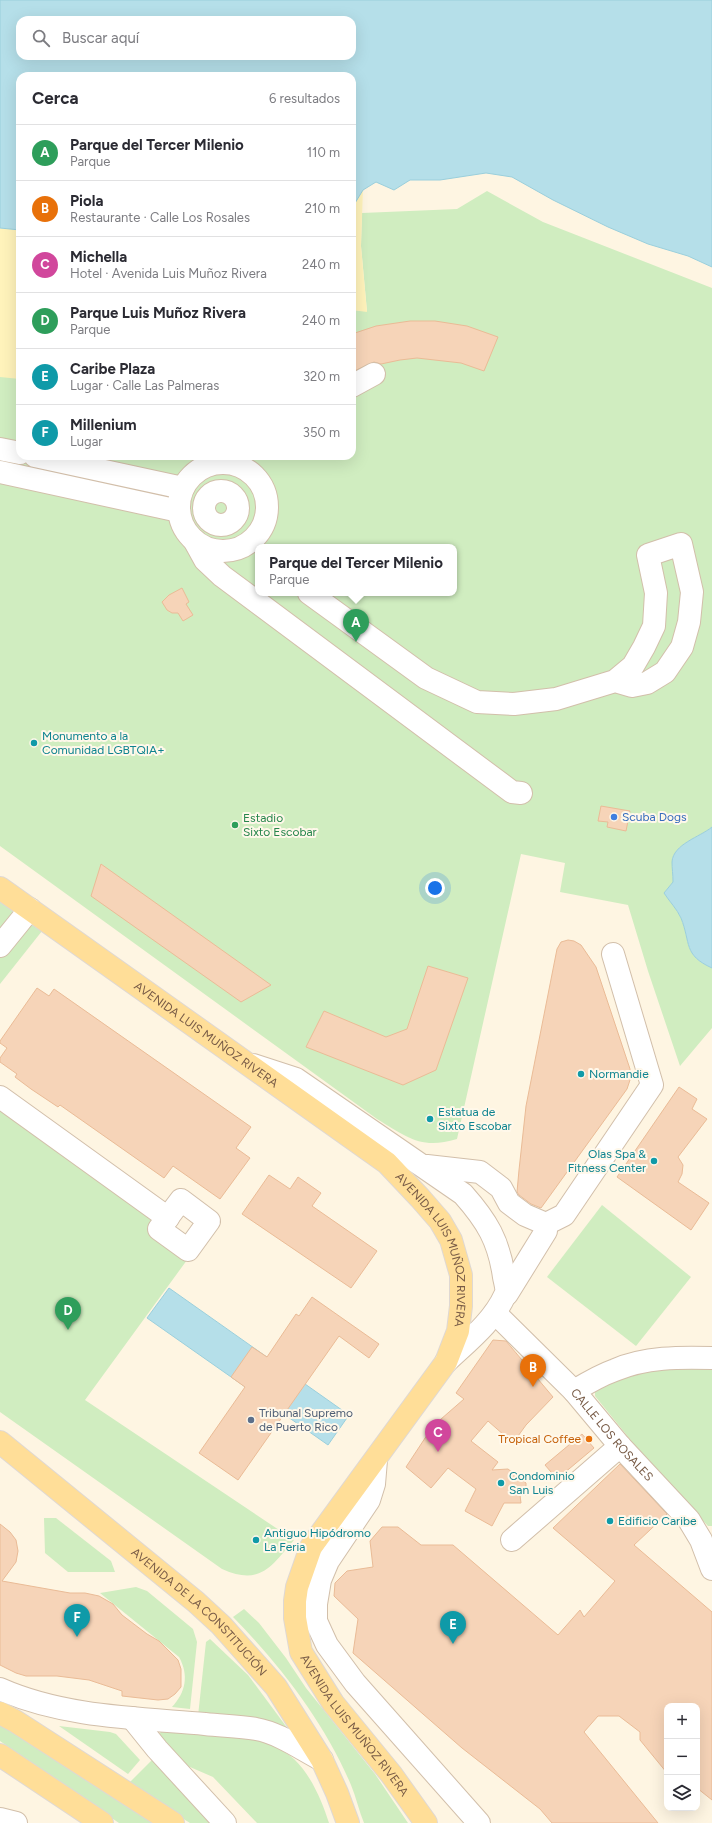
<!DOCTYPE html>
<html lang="es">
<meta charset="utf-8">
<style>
:root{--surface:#fff;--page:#f7f7f7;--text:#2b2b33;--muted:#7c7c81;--line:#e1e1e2;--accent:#854a38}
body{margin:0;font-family:Figtree,sans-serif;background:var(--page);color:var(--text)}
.controls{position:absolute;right:12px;bottom:12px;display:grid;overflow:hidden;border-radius:8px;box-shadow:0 4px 16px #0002}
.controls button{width:36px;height:36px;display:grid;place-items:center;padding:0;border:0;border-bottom:1px solid var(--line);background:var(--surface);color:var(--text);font:20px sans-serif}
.you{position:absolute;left:435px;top:888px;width:14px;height:14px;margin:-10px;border:3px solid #fff;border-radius:50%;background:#1a73e8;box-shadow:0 0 0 6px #1a73e833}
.badge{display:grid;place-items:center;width:26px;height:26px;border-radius:50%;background:var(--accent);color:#fff;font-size:13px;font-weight:700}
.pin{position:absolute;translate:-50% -33px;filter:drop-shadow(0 1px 2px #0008)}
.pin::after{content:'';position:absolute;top:21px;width:14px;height:12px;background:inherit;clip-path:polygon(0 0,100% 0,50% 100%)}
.popup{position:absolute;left:255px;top:544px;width:202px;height:52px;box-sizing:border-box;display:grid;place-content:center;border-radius:8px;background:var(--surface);filter:drop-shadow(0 1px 3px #0005);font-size:13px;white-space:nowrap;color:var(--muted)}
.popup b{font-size:15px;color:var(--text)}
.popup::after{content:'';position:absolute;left:50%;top:100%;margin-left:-8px;border:8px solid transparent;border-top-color:var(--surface)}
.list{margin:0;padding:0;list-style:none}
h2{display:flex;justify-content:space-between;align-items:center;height:52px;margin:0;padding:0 16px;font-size:17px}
h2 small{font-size:13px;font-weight:400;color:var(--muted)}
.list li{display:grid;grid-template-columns:26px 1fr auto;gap:12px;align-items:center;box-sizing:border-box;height:56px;padding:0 16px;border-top:1px solid var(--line)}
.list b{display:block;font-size:15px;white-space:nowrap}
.list p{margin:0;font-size:13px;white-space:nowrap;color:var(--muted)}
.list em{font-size:13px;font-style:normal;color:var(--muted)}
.icon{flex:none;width:22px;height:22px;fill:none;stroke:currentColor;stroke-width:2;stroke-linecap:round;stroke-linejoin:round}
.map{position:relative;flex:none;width:712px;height:1823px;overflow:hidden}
.search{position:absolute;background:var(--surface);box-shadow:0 4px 16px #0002;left:16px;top:16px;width:340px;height:44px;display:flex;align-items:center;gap:10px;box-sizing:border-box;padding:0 14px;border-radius:12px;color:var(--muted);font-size:15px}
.panel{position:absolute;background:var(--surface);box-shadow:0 4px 16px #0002;left:16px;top:72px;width:340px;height:388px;border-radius:12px}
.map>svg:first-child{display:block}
.green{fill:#d0edc0;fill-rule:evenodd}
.sand{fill:#fff3bb}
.water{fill:#b5dfe9;stroke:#9acfdc;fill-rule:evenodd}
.building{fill:#f6d4b8;stroke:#eabb96}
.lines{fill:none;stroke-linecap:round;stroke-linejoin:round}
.minor-casing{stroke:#d2bfaa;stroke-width:24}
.major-casing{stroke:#dfd8d3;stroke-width:24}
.minor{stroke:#fff;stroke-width:22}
.major{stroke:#ffde98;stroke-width:22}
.culture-dot{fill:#0f9aa8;stroke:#fff8ea;stroke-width:1.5}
.shop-dot{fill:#3f7fe0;stroke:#fff8ea;stroke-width:1.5}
.leisure-dot{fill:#2e9e5b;stroke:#fff8ea;stroke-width:1.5}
.service-dot{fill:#5c6f8a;stroke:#fff8ea;stroke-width:1.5}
.food-dot{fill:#e8710a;stroke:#fff8ea;stroke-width:1.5}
.labels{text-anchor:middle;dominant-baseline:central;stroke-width:4;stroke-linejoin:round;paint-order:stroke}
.culture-label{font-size:12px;fill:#0d838f;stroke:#fff8ea;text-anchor:start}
.shop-label{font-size:12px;fill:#366cbe;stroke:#fff8ea;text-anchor:start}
.leisure-label{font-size:12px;fill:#27864d;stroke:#fff8ea;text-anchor:start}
.street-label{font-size:12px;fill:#785b46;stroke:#fff8ea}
.service-label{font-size:12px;fill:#4e5e75;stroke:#fff8ea;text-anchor:start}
.food-label{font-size:12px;fill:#c56008;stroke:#fff8ea;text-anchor:end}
</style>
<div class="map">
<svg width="712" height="1823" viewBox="0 0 712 1823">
<rect width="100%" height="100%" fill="#fef5e2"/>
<!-- green -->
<g class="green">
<path d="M 487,191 L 543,222 L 712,288 L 712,827 C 700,837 673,844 672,862 C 672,868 673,875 673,882 L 664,893 C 669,901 677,909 681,918 C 691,943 683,955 712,968 L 712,1028 L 680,1066 L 648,971 L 628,905 L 560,892 L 565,863 L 521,854 L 457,1139 C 421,1150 407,1137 377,1119 L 0,846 L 0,347 L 20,351 L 20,456 L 352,456 L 352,310 L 367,311 L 361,246 L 362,213 L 457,209 ZM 258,547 L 454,547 L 454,593 L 258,593 Z"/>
<path d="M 0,901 L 42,931 L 0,984 Z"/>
<path d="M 0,1110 L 155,1221 L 187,1260 L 85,1400 L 294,1540 C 271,1567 260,1586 222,1569 L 0,1412 Z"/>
<path d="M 602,1205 L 691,1277 L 636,1346 L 547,1277 Z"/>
<path d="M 678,1366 L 712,1368 L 712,1526 L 708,1526 L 650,1464 L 595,1396 L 595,1390 C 612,1375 656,1370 678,1366 Z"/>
<path d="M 44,1518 L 56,1518 L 111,1561 L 115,1572 L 68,1572 L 45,1553 Z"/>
<path d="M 136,1587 L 147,1591 L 193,1629 L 197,1642 L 190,1709 L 172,1707 C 186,1692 189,1675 179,1657 L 100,1593 Z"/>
<path d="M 244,1609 L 259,1623 L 286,1658 L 306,1688 L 375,1774 L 408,1823 L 364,1823 C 359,1811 356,1797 351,1785 C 325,1723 280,1665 233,1617 Z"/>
<path d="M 210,1639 L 248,1675 L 291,1733 L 198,1716 L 206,1642 Z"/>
<path d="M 0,1724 L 156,1823 L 119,1823 L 0,1741 Z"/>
<path d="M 59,1726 L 110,1732 L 116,1734 L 140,1760 L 128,1774 Z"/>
<path d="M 161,1732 C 203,1735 261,1730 294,1759 C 311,1775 322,1801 329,1823 L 257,1823 L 213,1777 L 183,1764 L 158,1735 Z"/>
<path d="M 153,1759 L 211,1823 L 190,1823 L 128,1784 Z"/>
</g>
<!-- sand -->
<g class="sand">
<path d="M 363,189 L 361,246 L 367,312 L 352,310 L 352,208 Z"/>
<path d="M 0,228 L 20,230 L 20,379 L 0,377 Z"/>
</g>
<!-- water -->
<g class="water">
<path d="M 0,0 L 712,0 L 712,267 L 688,256 L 648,244 L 608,227 L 553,200 L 512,177 L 486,173 L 440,180 L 410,180 L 394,190 L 376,182 L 363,190 L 352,208 L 352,76 L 20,76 L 20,230 L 0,228 ZM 20,20 L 352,20 L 352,56 L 20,56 Z"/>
<path d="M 712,827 L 712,968 C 683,955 691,943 681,918 C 677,909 669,901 664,893 L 673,882 C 673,875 672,868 672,862 C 673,844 700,837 712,827 Z"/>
<path d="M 169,1288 L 349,1415 L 328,1445 L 147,1318 Z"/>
</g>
<!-- building -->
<g class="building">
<path d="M 410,321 L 435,321 L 467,326 L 498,337 L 484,371 L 461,363 L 417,358 L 400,360 L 381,364 L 374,362 L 352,372 L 352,334 L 376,326 Z"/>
<path d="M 182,588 L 189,602 L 186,604 L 193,615 L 183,621 L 178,613 L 172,613 L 167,610 L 162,602 L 169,595 Z"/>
<path d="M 601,806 L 630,811 L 626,831 L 607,827 L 608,822 L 598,821 Z"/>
<path d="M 101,864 L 271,985 L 241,1002 L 91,896 Z"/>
<path d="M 568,940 L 574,941 L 581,945 L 596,967 L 630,1069 L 630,1080 L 627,1089 L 541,1208 L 531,1204 L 519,1195 L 517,1192 L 519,1170 L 526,1106 L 557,949 L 561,942 Z"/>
<path d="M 428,966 L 468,978 L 436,1070 L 403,1085 L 306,1047 L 324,1011 L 386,1037 L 407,1029 Z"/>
<path d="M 37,988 L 49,996 L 54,989 L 251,1127 L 236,1148 L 250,1158 L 220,1199 L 173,1166 L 164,1178 L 60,1105 L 58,1107 L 31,1089 L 15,1077 L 17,1074 L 0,1062 L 0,1058 L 7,1048 L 0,1043 L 0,1041 Z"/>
<path d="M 679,1087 L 697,1099 L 692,1109 L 707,1119 L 678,1157 L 683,1165 L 682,1174 L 678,1182 L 709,1203 L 691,1230 L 617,1177 Z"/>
<path d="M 269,1175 L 290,1189 L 298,1177 L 321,1193 L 312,1206 L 377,1251 L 351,1288 L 242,1214 Z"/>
<path d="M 312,1297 L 379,1344 L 369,1358 L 339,1336 L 238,1480 L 199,1453 L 245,1387 L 231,1377 L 252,1347 L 267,1357 L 296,1314 L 299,1316 Z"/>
<path d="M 493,1340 L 506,1341 L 553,1397 L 526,1425 L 513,1443 L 488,1421 L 471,1441 L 498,1462 L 492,1470 L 508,1469 L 526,1483 L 526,1495 L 520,1495 L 521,1503 L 504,1503 L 492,1526 L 465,1511 L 476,1489 L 448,1468 L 431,1488 L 406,1467 L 433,1426 L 464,1399 L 456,1393 Z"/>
<path d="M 582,1434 L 594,1448 L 557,1479 L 545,1465 Z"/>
<path d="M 620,1464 L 667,1514 L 634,1545 L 712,1612 L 712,1800 L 697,1788 L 697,1706 L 667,1706 L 667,1773 L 640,1740 L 640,1732 L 619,1716 L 598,1716 L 584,1732 L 658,1823 L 552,1823 L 540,1809 L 462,1748 L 353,1653 L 358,1619 L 334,1596 L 335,1583 L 347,1571 L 373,1567 L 370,1541 L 382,1527 L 398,1527 L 421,1545 L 453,1545 L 558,1635 L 580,1610 L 584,1617 L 615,1581 L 553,1528 Z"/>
<path d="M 0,1524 L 10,1532 L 16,1540 L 18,1551 L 16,1562 L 2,1581 L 70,1593 L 85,1593 L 99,1596 L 113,1604 L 122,1615 L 147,1634 L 159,1641 L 178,1660 L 181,1669 L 181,1687 L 175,1694 L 168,1699 L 158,1700 L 122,1696 L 122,1691 L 89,1680 L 57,1676 L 26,1676 L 16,1673 L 0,1665 Z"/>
</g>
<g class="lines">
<!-- minor casing -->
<g class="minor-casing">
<g id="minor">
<path d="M 352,386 L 374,374"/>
<path d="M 0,449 L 20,453"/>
<path d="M 35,456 L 183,488"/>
<circle cx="223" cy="507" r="44"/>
<path d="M 0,472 L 179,511"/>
<circle cx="221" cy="508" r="17"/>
<path d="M 194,540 L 205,560 L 222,576 L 512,792 L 521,793"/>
<path d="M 309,593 L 426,678 L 477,702 L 514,704 L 556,699 L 615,681 L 633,666 L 644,647 L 654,626 L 656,593 L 648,555 L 681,544 L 692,592 L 689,622 L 682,647 L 665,672 L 647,683 L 632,686 L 615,681"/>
<path d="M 0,946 L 30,909"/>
<path d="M 253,1065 L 296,1079 L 463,1194 C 487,1221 499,1241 504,1277 C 505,1283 508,1291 505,1295 C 493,1322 467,1342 446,1362"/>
<path d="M 0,1097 L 168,1218"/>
<path d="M 427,1166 L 480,1172 L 501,1188 L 509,1203 L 525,1215 L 546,1224"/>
<path d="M 181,1200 L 209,1221 L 188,1250 L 159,1229 Z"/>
<path d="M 546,1224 L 564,1215 L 652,1085 L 613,954"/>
<path d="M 507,1294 L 546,1231 L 546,1224"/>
<path id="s1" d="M 495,1313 L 574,1391 L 620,1446 L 689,1520 L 701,1540 L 712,1569"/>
<path d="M 574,1391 C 587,1383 601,1375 615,1370 C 645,1357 680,1357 712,1358"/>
<path d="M 376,1460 L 374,1484 L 369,1500 L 328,1561 L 320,1580 L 316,1604 L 316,1621 L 327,1645 L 355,1683 L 479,1823"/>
<path d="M 512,1540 L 620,1446"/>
<path d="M 0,1689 C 63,1717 136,1718 205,1724 C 222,1726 239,1726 256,1729 C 279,1733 301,1749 322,1760"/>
<path d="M 132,1718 L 157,1749 L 225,1823"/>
<path d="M 0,1819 L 16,1823"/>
</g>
</g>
<!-- major casing -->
<g class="major-casing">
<g id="major">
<path id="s2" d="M 0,888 L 387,1163 L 420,1198 L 440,1221 L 451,1240 L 461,1275 L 461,1306 L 458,1331 L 446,1362 L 311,1547 L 297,1587 L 295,1601 L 295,1618 L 301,1652 L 333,1703 L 391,1774 L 426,1823"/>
<path id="s3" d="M 0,1442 L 196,1602 L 221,1625 L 276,1687 L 322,1760 L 337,1793 L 348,1823"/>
<path d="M 0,1713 L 15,1721 L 173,1823"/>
<path d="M 0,1755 L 102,1823"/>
</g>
</g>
<!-- minor -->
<use href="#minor" class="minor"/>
<!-- major -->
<use href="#major" class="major"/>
</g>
<!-- markers -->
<g class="culture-dot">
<circle cx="34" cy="743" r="4"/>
<circle cx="581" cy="1074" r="4"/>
<circle cx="430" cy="1119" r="4"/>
<circle cx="654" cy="1161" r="4"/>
<circle cx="501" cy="1483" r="4"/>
<circle cx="610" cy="1521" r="4"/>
<circle cx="256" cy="1540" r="4"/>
</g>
<circle class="shop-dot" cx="614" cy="817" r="4"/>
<circle class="leisure-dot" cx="235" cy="825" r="4"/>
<circle class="service-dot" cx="251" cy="1420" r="4"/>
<circle class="food-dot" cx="589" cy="1439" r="4"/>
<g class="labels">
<!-- culture labels -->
<g class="culture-label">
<text x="42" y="736">Monumento a la<tspan x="42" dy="14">Comunidad LGBTQIA+</tspan></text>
<text x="589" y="1074">Normandie</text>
<text x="438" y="1112">Estatua de<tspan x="438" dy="14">Sixto Escobar</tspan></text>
<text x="646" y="1154" text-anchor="end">Olas Spa &amp;<tspan x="646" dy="14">Fitness Center</tspan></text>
<text x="509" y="1476">Condominio<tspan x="509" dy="14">San Luis</tspan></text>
<text x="618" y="1521">Edificio Caribe</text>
<text x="264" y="1533">Antiguo Hipódromo<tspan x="264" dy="14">La Feria</tspan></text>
</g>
<!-- shop labels -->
<g class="shop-label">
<text x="622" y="817">Scuba Dogs</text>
</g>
<!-- leisure labels -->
<g class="leisure-label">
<text x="243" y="818">Estadio<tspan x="243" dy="14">Sixto Escobar</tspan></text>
</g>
<!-- street labels -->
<g class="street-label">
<text stroke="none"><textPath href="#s2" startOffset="253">AVENIDA LUIS MUÑOZ RIVERA</textPath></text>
<text stroke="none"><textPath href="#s2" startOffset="577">AVENIDA LUIS MUÑOZ RIVERA</textPath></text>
<text stroke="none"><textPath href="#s1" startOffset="169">CALLE LOS ROSALES</textPath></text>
<text stroke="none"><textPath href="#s3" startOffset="262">AVENIDA DE LA CONSTITUCIÓN</textPath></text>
<text stroke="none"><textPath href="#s2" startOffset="1129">AVENIDA LUIS MUÑOZ RIVERA</textPath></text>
</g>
<!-- service labels -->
<g class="service-label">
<text x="259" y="1413">Tribunal Supremo<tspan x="259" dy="14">de Puerto Rico</tspan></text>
</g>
<!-- food labels -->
<g class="food-label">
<text x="581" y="1439">Tropical Coffee</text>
</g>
</g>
</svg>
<div class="controls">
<button>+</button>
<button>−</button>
<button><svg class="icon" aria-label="layers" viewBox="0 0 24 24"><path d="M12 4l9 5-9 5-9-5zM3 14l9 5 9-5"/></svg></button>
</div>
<div class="you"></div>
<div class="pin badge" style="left:356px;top:642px;background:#2e9e5b">A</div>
<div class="popup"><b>Parque del Tercer Milenio</b>Parque</div>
<div class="pin badge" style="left:533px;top:1387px;background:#e8710a">B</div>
<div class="pin badge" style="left:438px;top:1452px;background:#d1479c">C</div>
<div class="pin badge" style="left:68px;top:1330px;background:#2e9e5b">D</div>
<div class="pin badge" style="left:453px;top:1644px;background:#0f9aa8">E</div>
<div class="pin badge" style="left:77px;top:1637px;background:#0f9aa8">F</div>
<div class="search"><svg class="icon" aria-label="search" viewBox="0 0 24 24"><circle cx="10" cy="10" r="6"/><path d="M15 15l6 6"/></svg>Buscar aquí</div>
<section class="panel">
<h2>Cerca<small>6 resultados</small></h2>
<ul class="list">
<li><span class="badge" style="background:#2e9e5b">A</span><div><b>Parque del Tercer Milenio</b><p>Parque</p></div><em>110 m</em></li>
<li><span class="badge" style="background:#e8710a">B</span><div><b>Piola</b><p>Restaurante · Calle Los Rosales</p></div><em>210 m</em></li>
<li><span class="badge" style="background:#d1479c">C</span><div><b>Michella</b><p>Hotel · Avenida Luis Muñoz Rivera</p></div><em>240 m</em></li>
<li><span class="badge" style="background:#2e9e5b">D</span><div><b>Parque Luis Muñoz Rivera</b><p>Parque</p></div><em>240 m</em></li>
<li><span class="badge" style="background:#0f9aa8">E</span><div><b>Caribe Plaza</b><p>Lugar · Calle Las Palmeras</p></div><em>320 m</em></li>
<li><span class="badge" style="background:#0f9aa8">F</span><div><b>Millenium</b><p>Lugar</p></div><em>350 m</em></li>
</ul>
</section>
</div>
